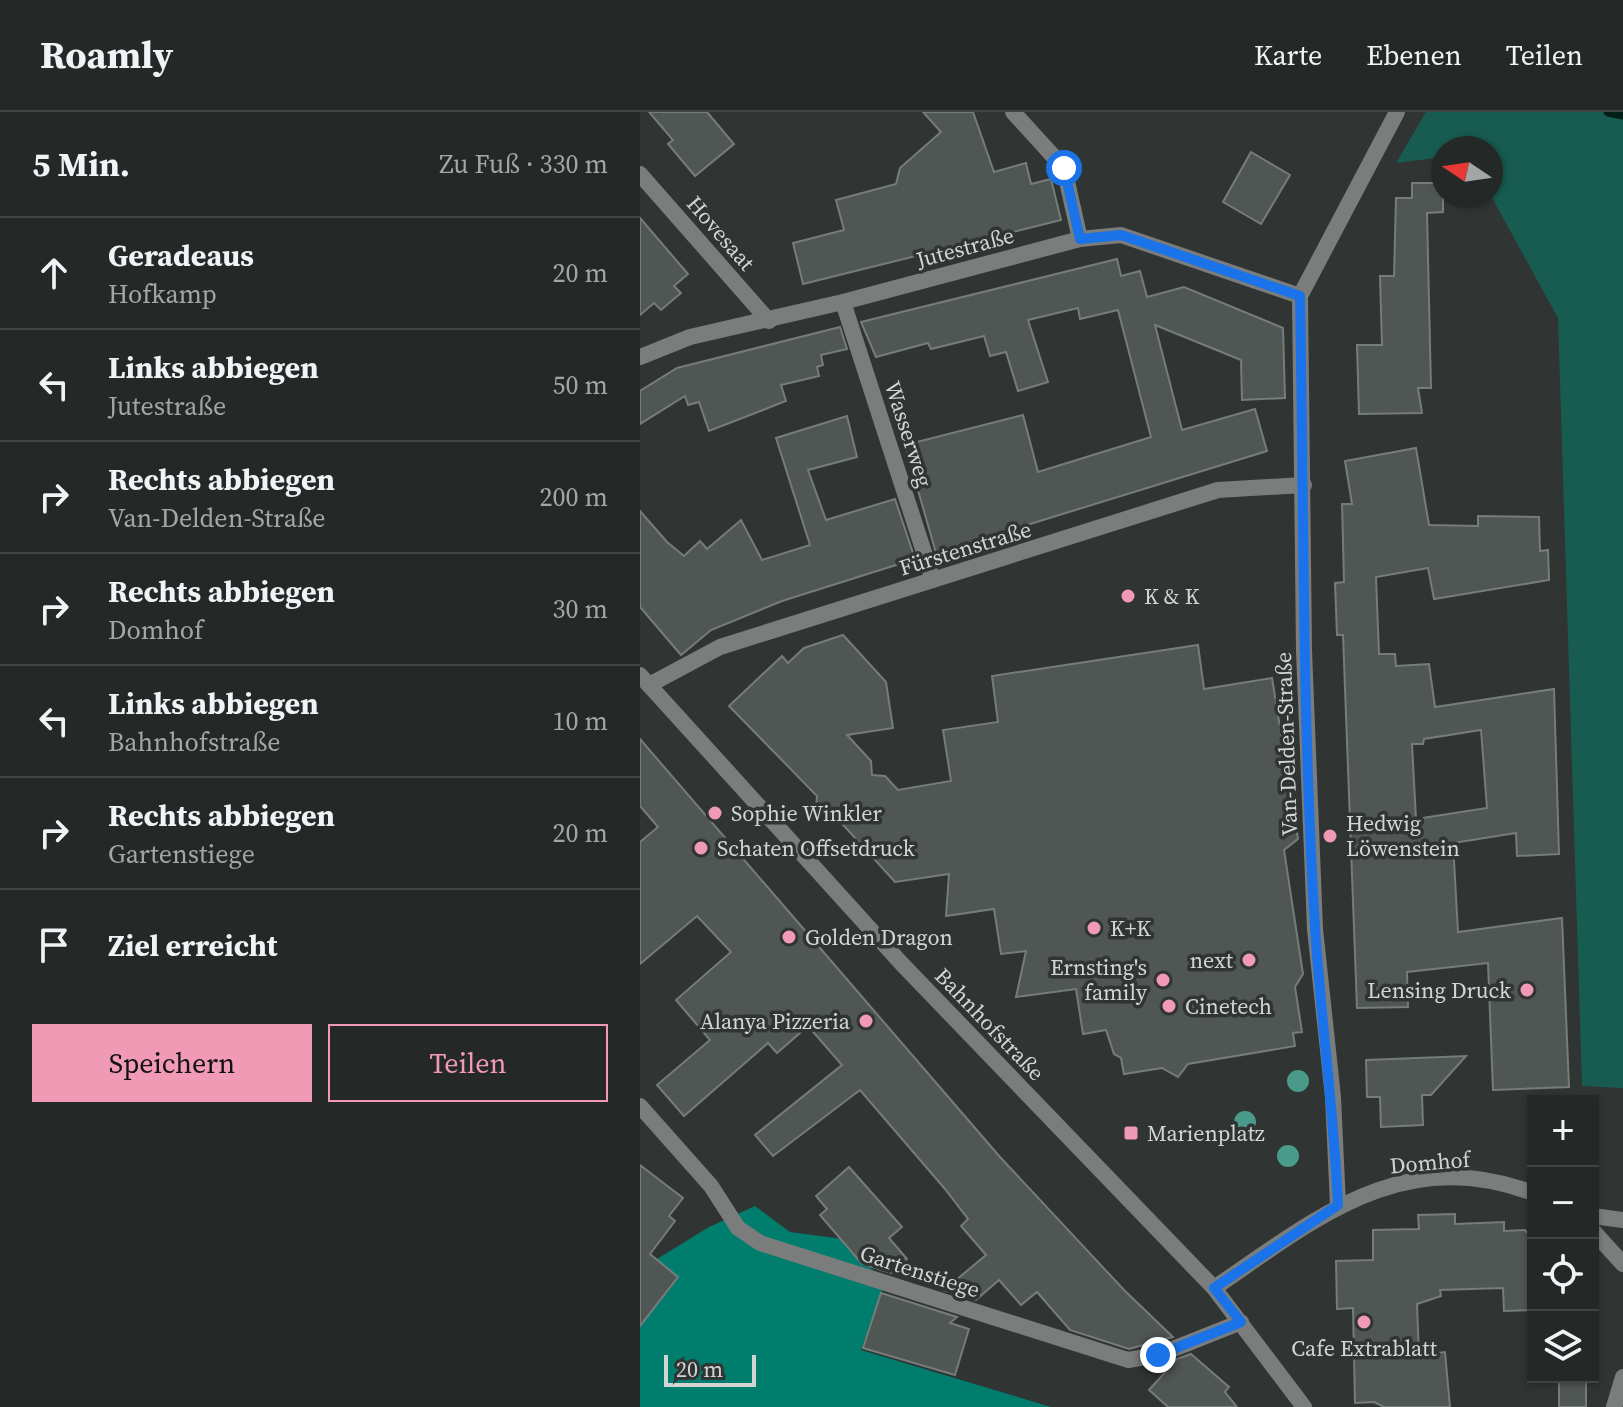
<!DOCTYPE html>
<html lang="de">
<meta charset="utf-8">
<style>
:root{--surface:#242827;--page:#303433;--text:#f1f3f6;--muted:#a3a6a7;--line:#414444;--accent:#f09ab6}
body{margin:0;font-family:"Source Serif 4",serif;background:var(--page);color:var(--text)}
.controls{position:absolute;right:24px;bottom:24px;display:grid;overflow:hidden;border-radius:0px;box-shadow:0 2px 6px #0004}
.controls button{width:72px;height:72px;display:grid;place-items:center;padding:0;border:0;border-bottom:2px solid var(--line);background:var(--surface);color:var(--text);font:40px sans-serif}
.compass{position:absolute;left:791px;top:24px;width:72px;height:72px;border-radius:50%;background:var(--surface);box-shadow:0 2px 6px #0004;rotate:283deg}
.scale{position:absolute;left:24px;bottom:20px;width:92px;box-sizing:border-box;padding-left:8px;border:4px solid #d2d5d4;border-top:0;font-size:22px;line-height:28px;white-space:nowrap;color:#d2d5d4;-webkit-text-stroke:6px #303534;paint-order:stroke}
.stop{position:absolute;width:24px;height:24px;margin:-18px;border:6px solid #1a73e8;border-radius:50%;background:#fff}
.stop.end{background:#1a73e8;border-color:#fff;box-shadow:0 2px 8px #0008}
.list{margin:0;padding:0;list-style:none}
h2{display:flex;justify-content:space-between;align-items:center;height:104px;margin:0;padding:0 32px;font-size:34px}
h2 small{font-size:26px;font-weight:400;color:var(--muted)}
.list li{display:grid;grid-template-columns:52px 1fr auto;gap:24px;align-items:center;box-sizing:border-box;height:112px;padding:0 32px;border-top:2px solid var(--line)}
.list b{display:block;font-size:30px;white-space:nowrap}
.list p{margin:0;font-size:26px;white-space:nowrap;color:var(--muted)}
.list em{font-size:26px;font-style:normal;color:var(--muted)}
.actions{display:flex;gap:16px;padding:24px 32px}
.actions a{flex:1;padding:18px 0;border:2px solid var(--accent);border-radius:0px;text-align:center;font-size:28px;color:var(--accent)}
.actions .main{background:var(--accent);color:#111}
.icon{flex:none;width:44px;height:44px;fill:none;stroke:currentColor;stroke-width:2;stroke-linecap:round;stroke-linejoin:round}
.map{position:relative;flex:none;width:983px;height:1295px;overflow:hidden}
header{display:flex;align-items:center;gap:48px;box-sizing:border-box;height:112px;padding:0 40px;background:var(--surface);border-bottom:2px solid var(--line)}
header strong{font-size:38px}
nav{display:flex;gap:44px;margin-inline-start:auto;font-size:28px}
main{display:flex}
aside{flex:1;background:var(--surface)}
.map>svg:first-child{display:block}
.green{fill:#185c51}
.forest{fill:#007d6c}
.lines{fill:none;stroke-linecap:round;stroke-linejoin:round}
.stream{stroke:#001f19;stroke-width:9}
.building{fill:#505654;stroke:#767c7a;stroke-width:2;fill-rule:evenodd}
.service{stroke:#7a7d7c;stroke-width:16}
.minor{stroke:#7a7d7c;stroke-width:16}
.tertiary{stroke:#7a7d7c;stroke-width:16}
.tree{fill:#4a9a8b}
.route{stroke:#1a73e8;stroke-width:10}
.poi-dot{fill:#f09ab6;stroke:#303534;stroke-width:3}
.labels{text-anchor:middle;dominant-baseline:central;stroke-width:7;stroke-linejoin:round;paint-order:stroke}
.street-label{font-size:22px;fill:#d2d5d4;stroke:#303534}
.poi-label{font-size:22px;fill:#d2d5d4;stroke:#303534;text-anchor:start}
</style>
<header>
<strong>Roamly</strong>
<nav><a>Karte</a><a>Ebenen</a><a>Teilen</a></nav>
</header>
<main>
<aside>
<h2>5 Min.<small>Zu Fuß · 330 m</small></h2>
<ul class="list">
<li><svg class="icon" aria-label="ahead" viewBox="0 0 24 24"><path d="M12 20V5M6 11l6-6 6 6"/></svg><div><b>Geradeaus</b><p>Hofkamp</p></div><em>20 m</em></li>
<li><svg class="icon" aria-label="left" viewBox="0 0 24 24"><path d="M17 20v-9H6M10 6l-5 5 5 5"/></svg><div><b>Links abbiegen</b><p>Jutestraße</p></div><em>50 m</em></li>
<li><svg class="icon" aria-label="right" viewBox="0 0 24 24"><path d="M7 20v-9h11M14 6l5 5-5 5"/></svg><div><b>Rechts abbiegen</b><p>Van-Delden-Straße</p></div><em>200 m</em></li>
<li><svg class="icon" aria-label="right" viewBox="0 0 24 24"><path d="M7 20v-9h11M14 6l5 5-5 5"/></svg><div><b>Rechts abbiegen</b><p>Domhof</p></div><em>30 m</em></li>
<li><svg class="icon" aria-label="left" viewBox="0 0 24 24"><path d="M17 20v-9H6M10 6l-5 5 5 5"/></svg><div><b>Links abbiegen</b><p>Bahnhofstraße</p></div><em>10 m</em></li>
<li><svg class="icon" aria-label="right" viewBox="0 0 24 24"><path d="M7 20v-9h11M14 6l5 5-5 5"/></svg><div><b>Rechts abbiegen</b><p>Gartenstiege</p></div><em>20 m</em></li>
<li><svg class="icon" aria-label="arrive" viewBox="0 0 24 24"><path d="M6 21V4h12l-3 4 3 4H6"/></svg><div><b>Ziel erreicht</b></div></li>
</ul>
<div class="actions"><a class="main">Speichern</a><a>Teilen</a></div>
</aside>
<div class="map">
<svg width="983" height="1295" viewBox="0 0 983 1295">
<rect width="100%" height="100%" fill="#303534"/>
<!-- green -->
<path class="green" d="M 786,0 L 983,0 L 983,976 L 942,974 L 918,206 L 851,84 L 851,36 L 803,36 L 803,45 L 756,51 Z"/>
<!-- forest -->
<path class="forest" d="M 115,1094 L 150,1120 L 203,1127 L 245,1171 L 221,1238 L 411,1295 L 0,1295 L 0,1171 L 17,1147 L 69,1115 Z"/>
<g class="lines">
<!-- stream -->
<path class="stream" d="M 968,0 L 983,3"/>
</g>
<!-- building -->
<g class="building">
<path d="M 9,0 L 67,0 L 94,32 L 55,64 L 28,32 L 33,28 Z"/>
<path d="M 283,0 L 333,0 L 354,60 L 386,51 L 391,72 L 411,67 L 421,108 L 163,172 L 153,131 L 204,118 L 196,88 L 256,72 L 260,56 L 301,20 Z"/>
<path d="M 611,40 L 650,63 L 621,112 L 583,90 Z"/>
<path d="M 772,71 L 803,71 L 803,100 L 787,101 L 791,276 L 778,276 L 782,301 L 719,302 L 717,233 L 742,233 L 740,164 L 754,164 L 756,86 L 772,86 Z"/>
<path d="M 0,106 L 48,162 L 34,174 L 41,181 L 21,198 L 14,191 L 0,203 Z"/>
<path d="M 477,147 L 481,164 L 500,159 L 507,185 L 544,175 L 643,216 L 645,286 L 602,288 L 601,248 L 515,213 L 542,318 L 615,297 L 627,339 L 296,441 L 265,333 L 383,303 L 398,360 L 511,325 L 478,198 L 440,207 L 438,196 L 388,208 L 408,270 L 378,279 L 366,240 L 350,244 L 344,224 L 291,237 L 288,231 L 236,245 L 221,210 Z"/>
<path d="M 200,215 L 207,237 L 181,243 L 183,253 L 177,255 L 179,264 L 141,273 L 146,289 L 69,319 L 59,290 L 48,293 L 45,284 L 0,312 L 0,279 L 37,256 Z"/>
<path d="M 207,304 L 217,345 L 168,358 L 186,408 L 255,387 L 275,447 L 142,489 L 71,518 L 41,543 L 0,495 L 0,399 L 27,430 L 44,444 L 60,429 L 67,437 L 101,408 L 122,448 L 170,433 L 136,326 Z"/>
<path d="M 776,336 L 789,413 L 838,414 L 838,404 L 899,405 L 900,439 L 908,438 L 909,468 L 794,487 L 788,456 L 736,465 L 739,542 L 755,542 L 756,554 L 789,552 L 795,595 L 914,577 L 919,742 L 877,744 L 876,721 L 813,731 L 818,820 L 922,806 L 929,975 L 853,978 L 848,851 L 767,860 L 768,895 L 717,896 L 703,523 L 697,523 L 695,471 L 704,470 L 702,392 L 712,392 L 705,349 ZM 841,618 L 847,696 L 776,707 L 772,632 L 783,632 L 784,627 Z"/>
<path d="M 203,523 L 246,570 L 253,616 L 207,623 L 231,649 L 232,663 L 245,664 L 258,678 L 311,669 L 303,618 L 358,610 L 352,564 L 558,533 L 564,577 L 632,566 L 658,727 L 644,738 L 663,862 L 655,875 L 662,920 L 653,921 L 655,934 L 548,952 L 538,965 L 522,956 L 484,962 L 481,946 L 474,942 L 466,918 L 443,922 L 436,877 L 376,885 L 386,839 L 361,842 L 354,797 L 306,804 L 309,762 L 255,770 L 186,694 L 176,694 L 177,684 L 89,594 L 142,544 L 148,551 L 164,536 Z"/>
<path d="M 0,627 L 360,1045 L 485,1179 L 533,1225 L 489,1237 L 430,1218 L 397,1180 L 381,1193 L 359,1168 L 336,1188 L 304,1178 L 346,1143 L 321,1114 L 328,1107 L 305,1077 L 220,978 L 133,1044 L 115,1023 L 202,953 L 168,914 L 137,941 L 128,931 L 44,1004 L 17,973 L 70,928 L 36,888 L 91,840 L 57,804 L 0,852 L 0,730 L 18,715 L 0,694 Z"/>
<path d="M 826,944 L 791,983 L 782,983 L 783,1013 L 741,1015 L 740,985 L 727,985 L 726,948 Z"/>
<path d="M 0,1053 L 43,1086 L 29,1104 L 35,1109 L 10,1142 L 38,1165 L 0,1214 Z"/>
<path d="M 209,1055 L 262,1115 L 249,1126 L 267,1147 L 251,1161 L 222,1152 L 180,1103 L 187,1097 L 176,1084 Z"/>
<path d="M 815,1102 L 815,1112 L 864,1110 L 864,1119 L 885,1118 L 893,1128 L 893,1198 L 864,1199 L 863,1176 L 800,1178 L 801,1184 L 777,1192 L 779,1243 L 805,1240 L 810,1295 L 744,1295 L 734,1290 L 715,1291 L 713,1196 L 697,1197 L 696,1149 L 733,1148 L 733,1118 L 779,1117 L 778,1103 Z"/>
<path d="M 241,1181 L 317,1205 L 310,1211 L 329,1217 L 315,1263 L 223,1236 Z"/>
<path d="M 551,1242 L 589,1275 L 585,1280 L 597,1295 L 528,1295 L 509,1278 L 537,1247 Z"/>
<rect x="919" y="1265" width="27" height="30"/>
</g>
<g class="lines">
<!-- service -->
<g class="service">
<path d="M 953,1104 L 983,1108"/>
<path d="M 974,1295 L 983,1265"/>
</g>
<!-- minor -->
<g class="minor">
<path d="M 373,0 L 424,56 L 440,127"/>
<path d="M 0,62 L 129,209"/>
<path d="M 203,190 L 293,468"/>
<path d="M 0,245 L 50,225 L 203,190 L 440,127 L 481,123 L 660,184"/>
<path d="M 9,573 L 80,535 L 578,378 L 664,373"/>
<path d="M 0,994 L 71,1074 L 98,1116 L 120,1131 L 488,1248 L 518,1243 L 601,1210"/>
<path d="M 698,1093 L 693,985 L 675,817 L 664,538 L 660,184 L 757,0"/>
<path d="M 953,1119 L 983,1152"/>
<path d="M 574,1176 C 676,1107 761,1032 893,1081"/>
</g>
<!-- tertiary -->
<path class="tertiary" d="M 0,563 L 261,851 L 574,1176 L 664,1295"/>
</g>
<!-- trees -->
<g class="tree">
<circle cx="658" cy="969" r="11"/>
<circle cx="605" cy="1010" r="11"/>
<circle cx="648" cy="1044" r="11"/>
</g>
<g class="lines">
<!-- route -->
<path class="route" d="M 424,56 L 440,127 L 481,123 L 660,184 C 664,394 662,605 675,815 C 681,908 694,1000 698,1093 L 574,1176 L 601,1210 L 518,1243"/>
</g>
<!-- markers -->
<g class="poi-dot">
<circle cx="488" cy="484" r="8"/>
<circle cx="75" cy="701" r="8"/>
<circle cx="690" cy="724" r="8"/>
<circle cx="61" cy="736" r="8"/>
<circle cx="454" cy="816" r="8"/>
<circle cx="149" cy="825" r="8"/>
<circle cx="609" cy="848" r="8"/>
<circle cx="523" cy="868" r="8"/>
<circle cx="887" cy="878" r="8"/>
<circle cx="529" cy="894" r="8"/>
<circle cx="226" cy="909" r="8"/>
<rect x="483" y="1013" width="16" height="16" rx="4"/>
<circle cx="724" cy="1210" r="8"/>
</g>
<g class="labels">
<!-- street labels -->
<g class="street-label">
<text transform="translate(81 121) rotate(49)">Hovesaat</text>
<text transform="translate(325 135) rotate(-15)">Jutestraße</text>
<text transform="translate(269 322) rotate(72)">Wasserweg</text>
<text transform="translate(325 436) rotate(-17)">Fürstenstraße</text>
<text transform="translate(646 632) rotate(-92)">Van-Delden-Straße</text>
<text transform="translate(350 912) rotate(46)">Bahnhofstraße</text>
<text transform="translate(790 1050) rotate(-5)">Domhof</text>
<text transform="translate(280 1159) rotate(18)">Gartenstiege</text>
</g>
<!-- poi labels -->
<g class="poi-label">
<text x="504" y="484">K &amp; K</text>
<text x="91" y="701">Sophie Winkler</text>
<text x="706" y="711">Hedwig<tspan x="706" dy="25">Löwenstein</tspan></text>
<text x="77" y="736">Schaten Offsetdruck</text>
<text x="470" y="816">K+K</text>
<text x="165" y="825">Golden Dragon</text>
<text x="593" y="848" text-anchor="end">next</text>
<text x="507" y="855" text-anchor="end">Ernsting's<tspan x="507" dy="25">family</tspan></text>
<text x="871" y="878" text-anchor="end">Lensing Druck</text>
<text x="545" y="894">Cinetech</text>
<text x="210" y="909" text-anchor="end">Alanya Pizzeria</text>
<text x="507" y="1021">Marienplatz</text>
<text x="724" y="1236" text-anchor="middle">Cafe Extrablatt</text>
</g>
</g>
</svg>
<div class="controls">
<button>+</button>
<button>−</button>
<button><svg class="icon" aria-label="locate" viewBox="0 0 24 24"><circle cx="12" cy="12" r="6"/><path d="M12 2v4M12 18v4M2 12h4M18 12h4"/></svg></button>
<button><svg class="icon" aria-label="layers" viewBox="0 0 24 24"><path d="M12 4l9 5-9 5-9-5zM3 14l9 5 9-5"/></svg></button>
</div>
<svg class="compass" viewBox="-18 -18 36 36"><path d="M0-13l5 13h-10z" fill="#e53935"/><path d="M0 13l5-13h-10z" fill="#a3a6a7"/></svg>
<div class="scale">20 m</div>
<div class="stop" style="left:424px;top:56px"></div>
<div class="stop end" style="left:518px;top:1243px"></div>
</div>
</main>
